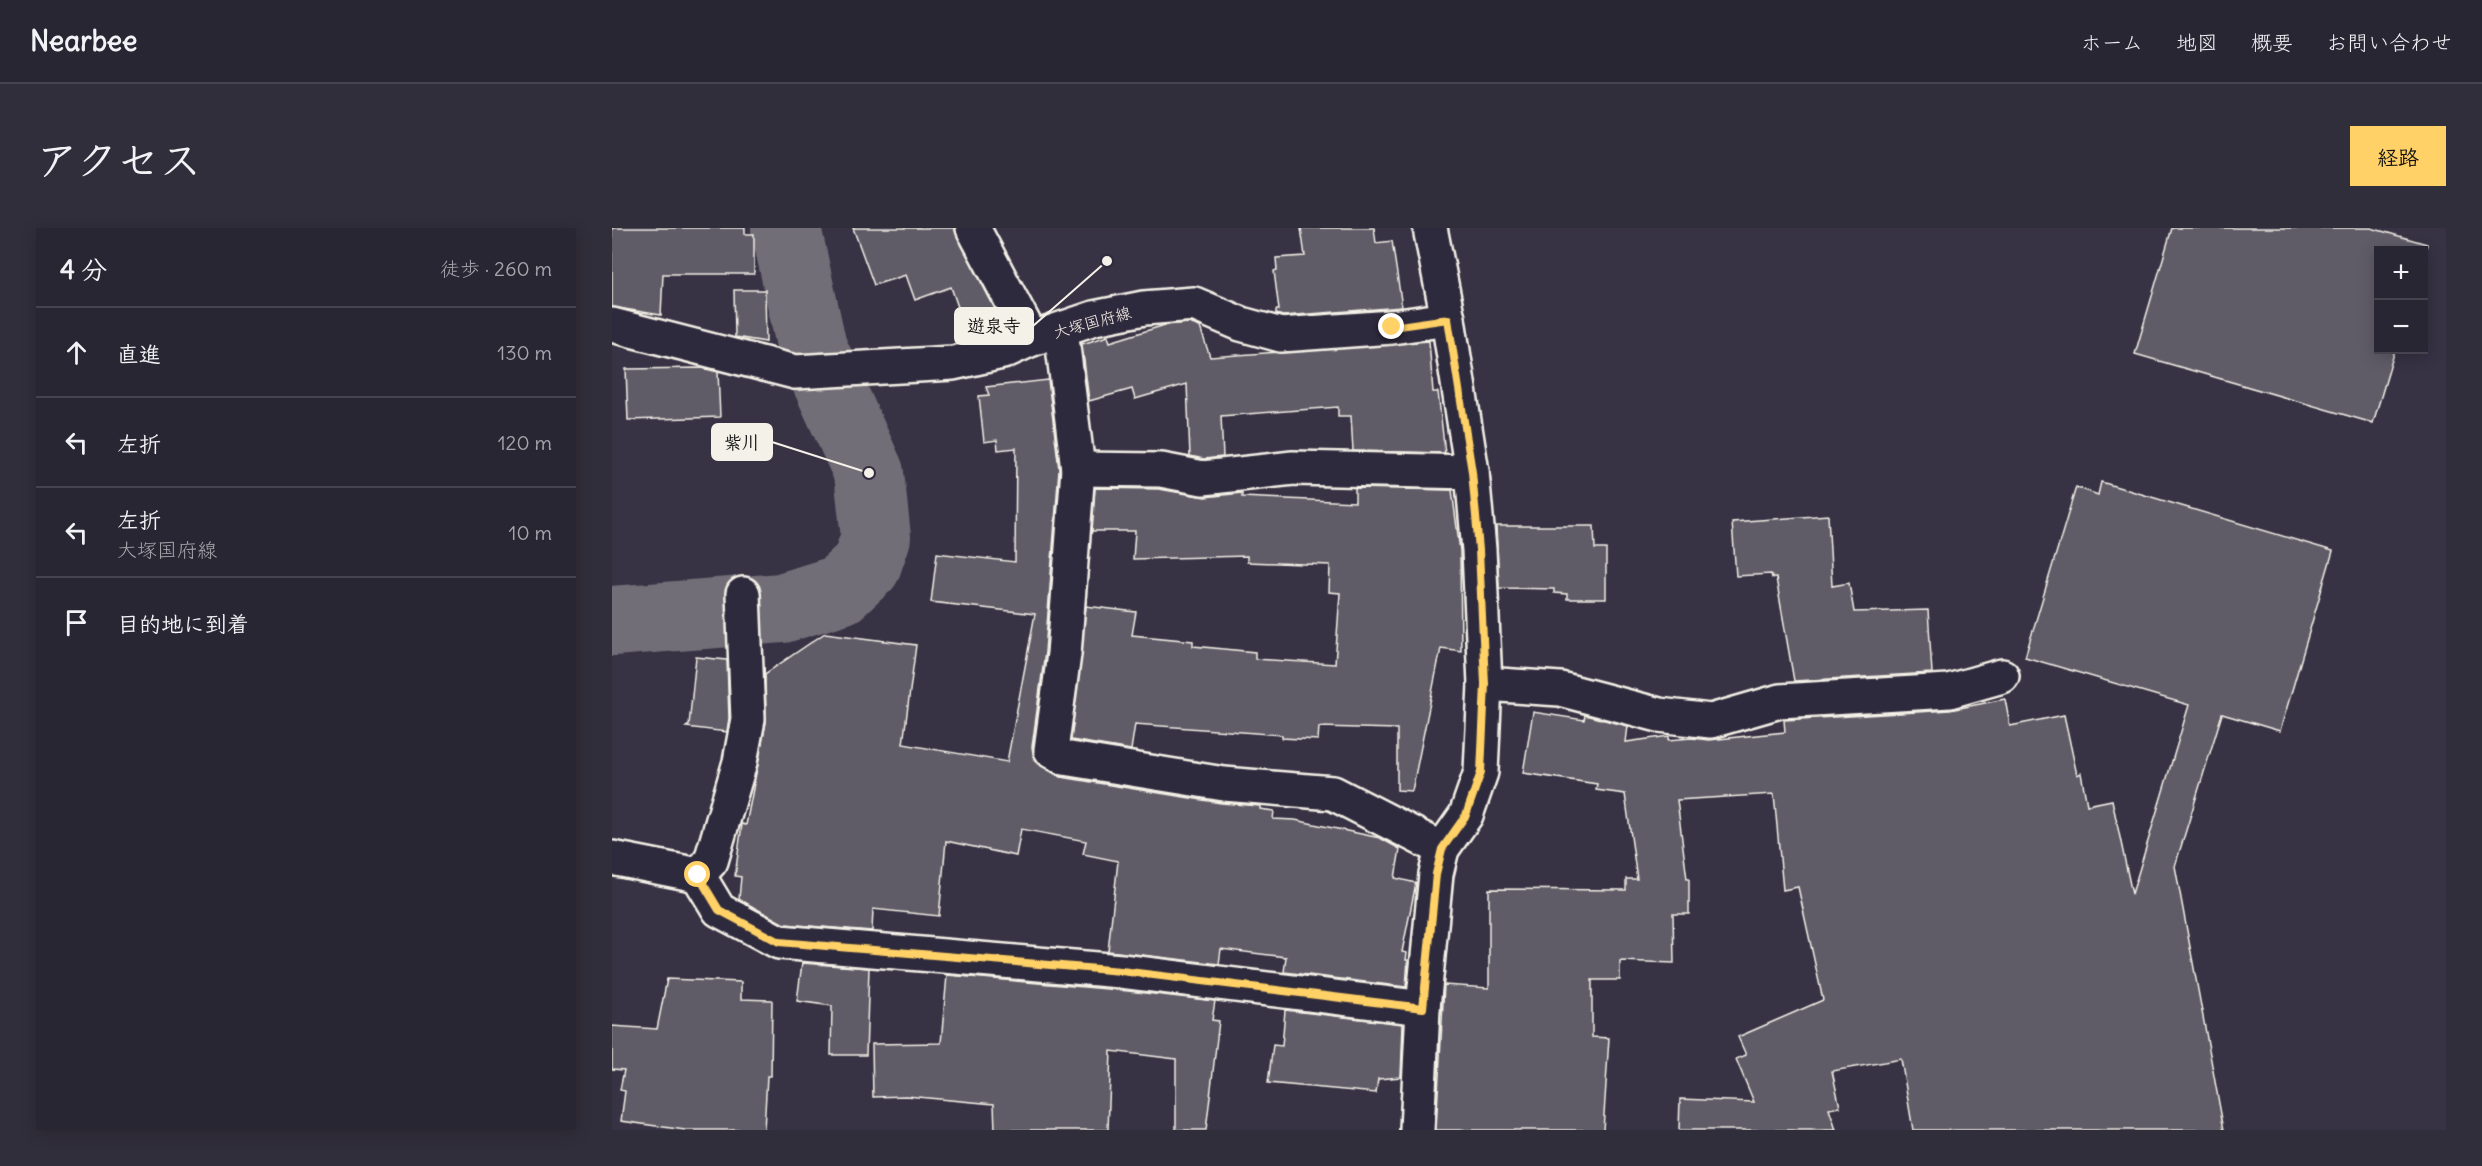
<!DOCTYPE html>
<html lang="ja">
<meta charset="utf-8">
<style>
:root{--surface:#292633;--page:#312e3b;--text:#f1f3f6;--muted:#a5a5ac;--line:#45434e;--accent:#ffd166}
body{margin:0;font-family:Delius,"Klee One",sans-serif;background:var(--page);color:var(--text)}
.controls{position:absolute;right:18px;top:18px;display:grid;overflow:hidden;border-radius:0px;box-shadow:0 3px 15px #0003}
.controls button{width:54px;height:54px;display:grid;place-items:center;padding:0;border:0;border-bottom:2px solid var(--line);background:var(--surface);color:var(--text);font:30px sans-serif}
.stop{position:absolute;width:18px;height:18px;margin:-14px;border:4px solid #ffd166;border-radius:50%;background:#fff}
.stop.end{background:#ffd166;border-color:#fff;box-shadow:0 2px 6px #0008}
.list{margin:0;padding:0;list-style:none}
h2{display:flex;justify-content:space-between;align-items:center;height:78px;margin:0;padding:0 24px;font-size:26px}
h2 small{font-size:20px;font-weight:400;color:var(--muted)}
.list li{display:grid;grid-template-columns:39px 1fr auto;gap:18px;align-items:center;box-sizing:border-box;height:90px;padding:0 24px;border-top:2px solid var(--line)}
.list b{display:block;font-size:22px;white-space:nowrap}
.list p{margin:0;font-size:20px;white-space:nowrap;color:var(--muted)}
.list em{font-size:20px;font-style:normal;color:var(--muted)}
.icon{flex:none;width:33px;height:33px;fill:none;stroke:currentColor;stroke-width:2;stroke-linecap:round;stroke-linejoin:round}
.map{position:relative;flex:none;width:1834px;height:902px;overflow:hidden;border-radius:0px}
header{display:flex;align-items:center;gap:36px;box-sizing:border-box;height:84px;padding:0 30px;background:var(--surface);border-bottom:2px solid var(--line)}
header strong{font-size:28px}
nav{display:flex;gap:33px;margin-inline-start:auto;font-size:21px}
.intro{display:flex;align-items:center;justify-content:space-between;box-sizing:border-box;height:144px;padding:0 36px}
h1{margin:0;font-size:42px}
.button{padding:15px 27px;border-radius:0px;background:var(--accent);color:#111;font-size:21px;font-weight:700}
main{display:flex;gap:36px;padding:0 36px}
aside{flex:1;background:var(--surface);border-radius:0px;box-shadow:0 3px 15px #0003}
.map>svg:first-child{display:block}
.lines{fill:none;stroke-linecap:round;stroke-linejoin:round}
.river{stroke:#726e77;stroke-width:70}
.building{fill:#5f5c67;stroke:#f4f1e8;stroke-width:1.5}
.minor-casing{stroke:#f4f1e8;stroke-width:38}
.secondary-casing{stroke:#f4f1e8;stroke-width:38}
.minor{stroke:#2f2a3d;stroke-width:33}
.secondary{stroke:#2f2a3d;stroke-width:33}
.route{stroke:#ffd166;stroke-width:8}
.labels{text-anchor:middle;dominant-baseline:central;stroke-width:4.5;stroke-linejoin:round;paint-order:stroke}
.street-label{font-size:16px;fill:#f4f1e8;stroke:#2f2a3d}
.leader{fill:none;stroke:#f4f1e8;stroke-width:2}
.callout-dot{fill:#f4f1e8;stroke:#2f2a3d;stroke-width:2}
.callout{fill:#f4f1e8;stroke:#f4f1e8;stroke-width:2}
.callout-label{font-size:18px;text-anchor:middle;font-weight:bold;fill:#111}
</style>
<header>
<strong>Nearbee</strong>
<nav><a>ホーム</a><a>地図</a><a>概要</a><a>お問い合わせ</a></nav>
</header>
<div class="intro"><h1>アクセス</h1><a class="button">経路</a></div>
<main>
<aside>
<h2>4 分<small>徒歩 · 260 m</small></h2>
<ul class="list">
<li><svg class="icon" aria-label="ahead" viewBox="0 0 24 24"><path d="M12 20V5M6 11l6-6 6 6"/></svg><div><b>直進</b></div><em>130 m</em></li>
<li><svg class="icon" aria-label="left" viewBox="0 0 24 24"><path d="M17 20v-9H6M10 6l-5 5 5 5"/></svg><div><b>左折</b></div><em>120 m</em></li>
<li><svg class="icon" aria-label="left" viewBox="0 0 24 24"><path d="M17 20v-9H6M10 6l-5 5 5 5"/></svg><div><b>左折</b><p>大塚国府線</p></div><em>10 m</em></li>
<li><svg class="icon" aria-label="arrive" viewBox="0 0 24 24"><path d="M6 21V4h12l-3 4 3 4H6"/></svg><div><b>目的地に到着</b></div></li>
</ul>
</aside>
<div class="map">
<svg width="1834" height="902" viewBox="0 0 1834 902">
<rect width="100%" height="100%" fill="#373244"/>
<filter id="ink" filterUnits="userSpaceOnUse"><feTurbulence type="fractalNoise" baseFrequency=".0167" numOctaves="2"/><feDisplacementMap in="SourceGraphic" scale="12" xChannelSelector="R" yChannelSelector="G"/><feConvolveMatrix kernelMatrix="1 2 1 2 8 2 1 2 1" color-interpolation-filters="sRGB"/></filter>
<g filter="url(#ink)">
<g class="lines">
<!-- river -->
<path class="river" d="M 0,393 L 170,380 L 228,362 L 254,338 L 264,309 L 257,245 L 200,120 L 174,0"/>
</g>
<!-- building -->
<g class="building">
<path d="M 0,0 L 133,0 L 133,6 L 142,6 L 142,46 L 51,46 L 49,87 L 0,79 Z"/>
<path d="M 241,0 L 342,0 L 388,91 L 354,102 L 339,59 L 303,72 L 294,47 L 262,57 Z"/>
<path d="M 689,0 L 762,0 L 764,15 L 780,13 L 790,79 L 671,88 L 664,86 L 664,82 L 667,82 L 662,43 L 665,42 L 664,30 L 693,28 Z"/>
<path d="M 1560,0 L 1759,0 L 1815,16 L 1812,27 L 1812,22 L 1767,22 L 1767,122 L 1783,122 L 1761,195 L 1523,126 Z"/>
<path d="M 122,62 L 153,62 L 154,114 L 123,109 Z"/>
<path d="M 577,95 L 588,99 L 598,129 L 817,113 L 821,164 L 826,164 L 833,225 L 741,223 L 739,188 L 726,188 L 726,179 L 609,188 L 611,229 L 592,231 L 578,228 L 575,156 L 523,171 L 520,161 L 477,173 L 470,116 L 496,108 L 498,114 L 553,97 Z"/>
<path d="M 90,140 L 106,144 L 108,189 L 16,192 L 14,141 Z"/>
<path d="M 436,152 L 447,241 L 433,424 L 420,519 L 422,531 L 429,538 L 449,549 L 609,575 L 648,578 L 648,581 L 662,583 L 661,591 L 683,592 L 768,610 L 788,621 L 783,650 L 804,655 L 790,724 L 795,725 L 794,732 L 796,732 L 794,759 L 672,744 L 674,729 L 609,721 L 607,736 L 496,723 L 506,633 L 471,626 L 474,613 L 409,601 L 404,628 L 334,613 L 327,688 L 261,681 L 260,703 L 172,696 L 127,671 L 129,649 L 123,648 L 130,596 L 134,597 L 154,494 L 153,446 L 213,405 L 304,417 L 291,516 L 395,534 L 423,386 L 319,374 L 325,325 L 403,334 L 404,220 L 386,222 L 385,212 L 372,214 L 367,168 L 377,167 L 374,159 Z"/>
<path d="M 1489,254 L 1721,323 L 1668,503 L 1610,486 L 1563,638 L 1612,902 L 1301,902 L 1289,831 L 1220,843 L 1228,879 L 1217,881 L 1224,902 L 1067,902 L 1068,871 L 1142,874 L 1124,831 L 1134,827 L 1126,809 L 1211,772 L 1186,659 L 1171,662 L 1162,566 L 1065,572 L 1075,651 L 1077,651 L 1077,686 L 1061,686 L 1062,735 L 1008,733 L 1008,752 L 980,752 L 980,809 L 997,810 L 991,902 L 824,902 L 832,757 L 877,760 L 877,661 L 1014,662 L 1014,651 L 1025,651 L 1013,566 L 984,562 L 985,556 L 911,545 L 921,484 L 972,492 L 973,487 L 1016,498 L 1014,514 L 1057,508 L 1057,512 L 1079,510 L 1097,512 L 1173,504 L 1172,492 L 1338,482 L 1393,471 L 1398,498 L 1452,487 L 1465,547 L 1469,545 L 1475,577 L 1500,572 L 1520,666 L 1577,477 L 1413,429 L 1464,259 L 1486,267 Z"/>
<path d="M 483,260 L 547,261 L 593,269 L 630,265 L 630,269 L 743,274 L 743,260 L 840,262 L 848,323 L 849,423 L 829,420 L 800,563 L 785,562 L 785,501 L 707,499 L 706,512 L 670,510 L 670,507 L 523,496 L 519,522 L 459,512 L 474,378 L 524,384 L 520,407 L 581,413 L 581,418 L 643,424 L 643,431 L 723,436 L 728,365 L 717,364 L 718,337 L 635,334 L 635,328 L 521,331 L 523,303 L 480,303 Z"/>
<path d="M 1216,287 L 1220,358 L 1237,355 L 1242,384 L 1316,382 L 1320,445 L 1182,453 L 1164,350 L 1160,350 L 1159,346 L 1124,348 L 1120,294 Z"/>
<path d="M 884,298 L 982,298 L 983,321 L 994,321 L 994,371 L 955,371 L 955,366 L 942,365 L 942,361 L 887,360 Z"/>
<path d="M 84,429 L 115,432 L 117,490 L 115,504 L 74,499 L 77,497 Z"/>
<path d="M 190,735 L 257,740 L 254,827 L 219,827 L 220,778 L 185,773 Z"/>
<path d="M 335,747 L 507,762 L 603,773 L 600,792 L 607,793 L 594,902 L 564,902 L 564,831 L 499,823 L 496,902 L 383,902 L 382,876 L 294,868 L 261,869 L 260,816 L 329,815 Z"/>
<path d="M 55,751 L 129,754 L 129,771 L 160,772 L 159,848 L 155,848 L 152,902 L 73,902 L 9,893 L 13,863 L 8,862 L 12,842 L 0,841 L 0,798 L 45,801 Z"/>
<path d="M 673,782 L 791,796 L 789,849 L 766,851 L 764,865 L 656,855 L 661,817 L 670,818 Z"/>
</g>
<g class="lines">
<!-- minor casing -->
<g class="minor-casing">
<g id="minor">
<path d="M 361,0 L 420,111"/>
<path d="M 449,102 L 466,241 L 452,426 L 439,522 L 452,530 L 612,556 L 721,565 L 830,621"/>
<path d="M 466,241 L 549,242 L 591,250 L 681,240 L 860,244"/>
<path d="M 873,456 L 948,461 L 1047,487 L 1099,493 L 1168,473 L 1337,463 L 1390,448"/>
<path d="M 0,630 L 86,647 L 107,682 L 167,714 L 509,743 L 811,780"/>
<path d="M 86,647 L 99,633 L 128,534 L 136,491 L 131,366"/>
<path d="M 805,902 L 811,780 L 824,646 L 830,621 L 854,587 L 869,544 L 873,456 L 867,322 L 860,244 L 836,91"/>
</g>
</g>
<!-- secondary casing -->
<g class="secondary-casing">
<path id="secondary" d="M 0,97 L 183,144 L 341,135 L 391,124 L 420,111 L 482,90 L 532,80 L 582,76 L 629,96 L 669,107 L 780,99 L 836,91 L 818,0"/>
</g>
<!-- minor -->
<use href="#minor" class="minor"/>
<!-- secondary -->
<use href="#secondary" class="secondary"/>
</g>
</g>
<g class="lines" filter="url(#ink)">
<!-- route -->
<path class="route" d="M 86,647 L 107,682 L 167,714 L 509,743 L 811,780 L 824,646 L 830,621 L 854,587 L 869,544 L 873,456 L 867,322 L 860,244 L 836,91 L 780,99"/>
</g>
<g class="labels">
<!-- street labels -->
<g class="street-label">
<text transform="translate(480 94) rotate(-15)">大塚国府線</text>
</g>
</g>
<!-- callouts -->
<path class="leader" d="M495 33L421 98M257 245L160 214"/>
<g class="callout-dot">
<circle cx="495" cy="33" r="6"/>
<circle cx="257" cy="245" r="6"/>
</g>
<g class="callout">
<rect x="343" y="80" width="78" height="36" rx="6"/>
<rect x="100" y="196" width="60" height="36" rx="6"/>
</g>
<g class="callout-label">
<text x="382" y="104">遊泉寺</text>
<text x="130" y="221">紫川</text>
</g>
</svg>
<div class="controls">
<button>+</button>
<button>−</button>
</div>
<div class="stop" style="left:86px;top:647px"></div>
<div class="stop end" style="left:780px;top:99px"></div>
</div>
</main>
